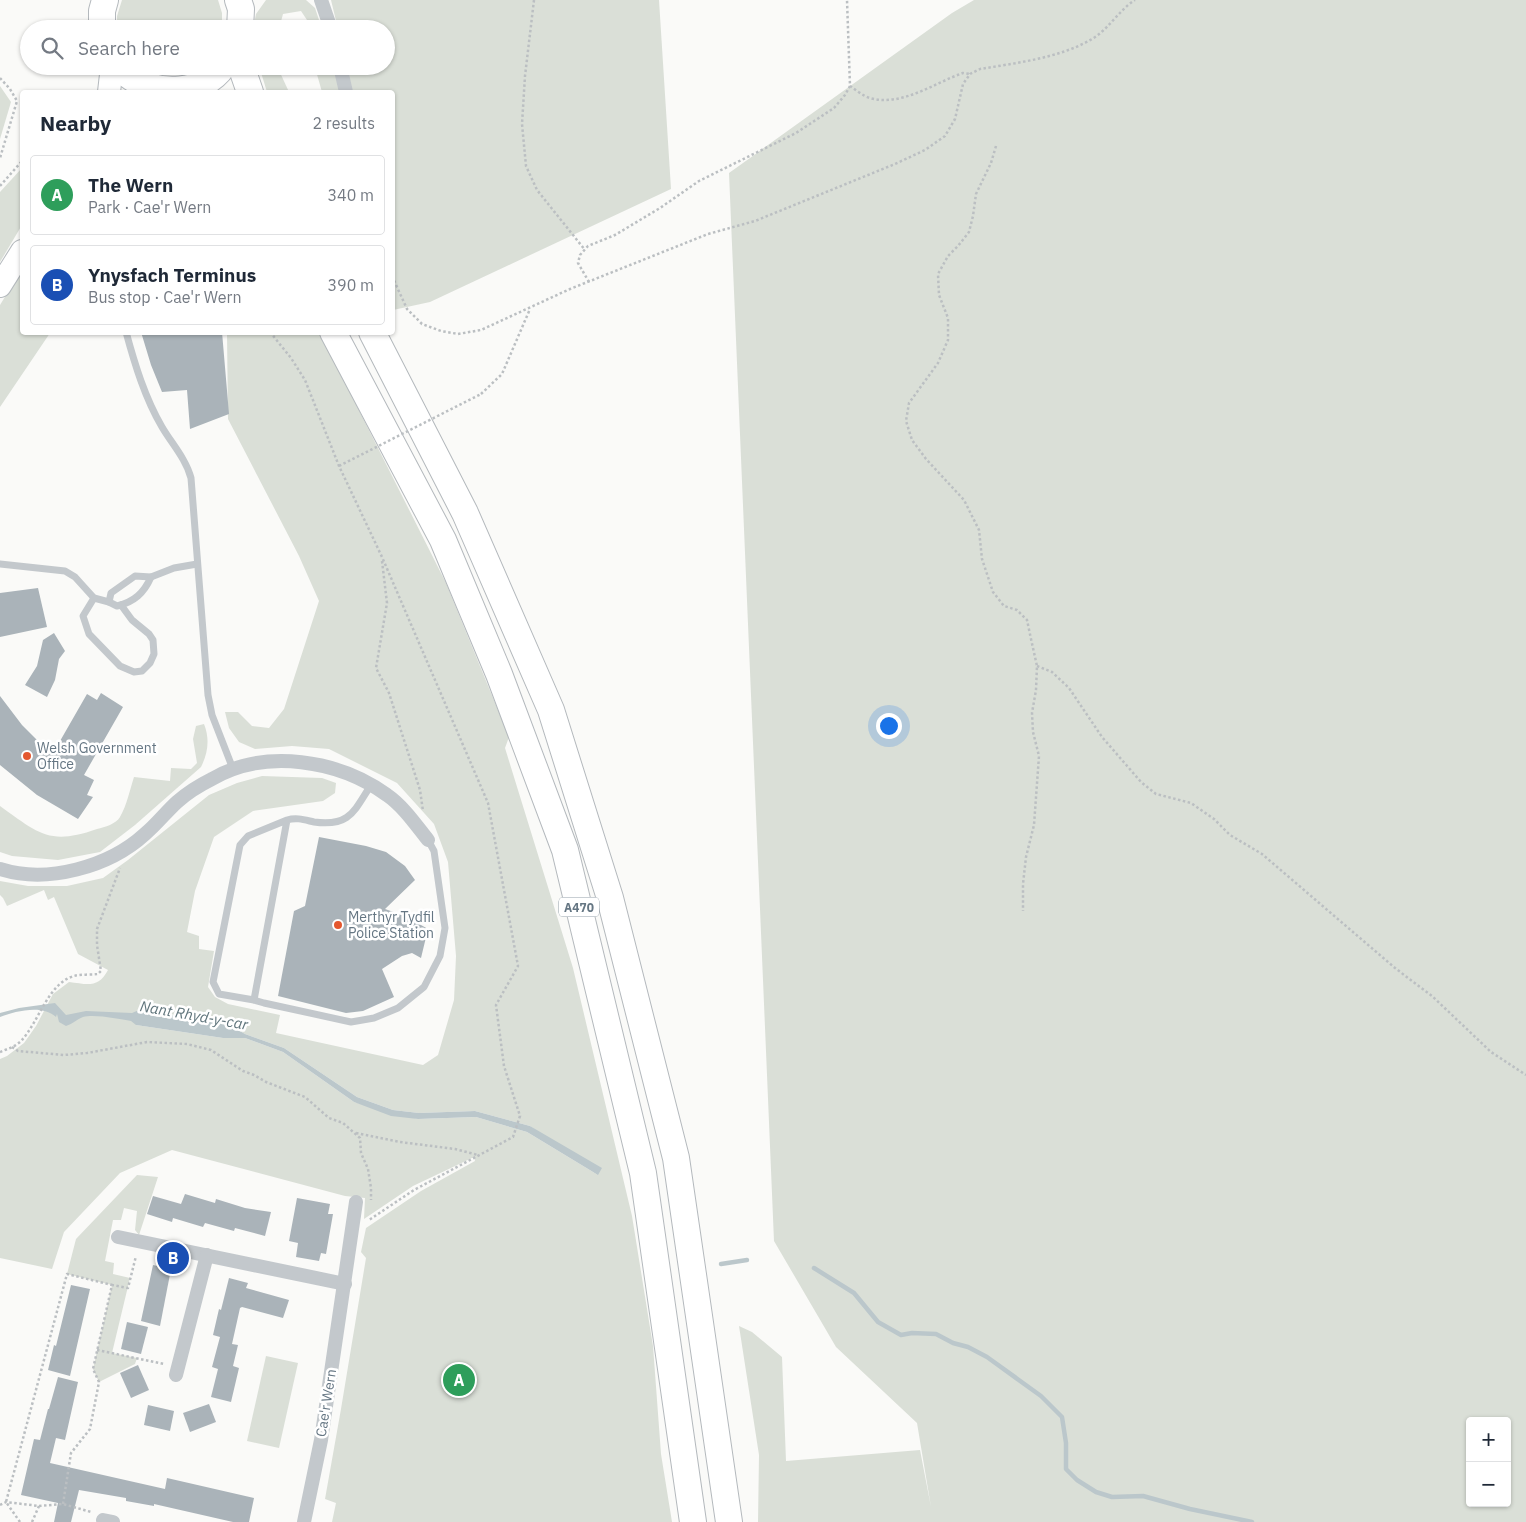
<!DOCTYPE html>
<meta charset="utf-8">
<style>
:root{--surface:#fff;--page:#f6f6f7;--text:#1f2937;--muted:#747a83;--line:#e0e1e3;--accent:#0f766e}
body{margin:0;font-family:"IBM Plex Sans",sans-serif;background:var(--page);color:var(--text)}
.controls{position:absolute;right:15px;bottom:15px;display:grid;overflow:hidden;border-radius:5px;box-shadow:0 1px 4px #0004}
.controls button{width:45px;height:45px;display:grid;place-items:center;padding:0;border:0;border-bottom:1px solid var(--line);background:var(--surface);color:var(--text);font:25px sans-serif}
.you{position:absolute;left:888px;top:725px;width:18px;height:18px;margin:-12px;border:4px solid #fff;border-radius:50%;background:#1a73e8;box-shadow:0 0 0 8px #1a73e833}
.badge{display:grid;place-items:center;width:32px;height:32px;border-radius:50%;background:var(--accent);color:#fff;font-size:16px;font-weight:700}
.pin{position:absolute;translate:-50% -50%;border:2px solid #fff;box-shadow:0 1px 5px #0006}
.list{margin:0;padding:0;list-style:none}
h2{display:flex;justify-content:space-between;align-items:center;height:65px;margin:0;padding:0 20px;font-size:21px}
h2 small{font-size:16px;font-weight:400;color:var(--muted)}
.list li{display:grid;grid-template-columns:32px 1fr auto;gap:15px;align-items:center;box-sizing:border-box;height:80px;margin:0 10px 10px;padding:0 10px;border:1px solid var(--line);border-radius:5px}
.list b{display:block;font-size:19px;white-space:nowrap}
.list p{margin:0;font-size:16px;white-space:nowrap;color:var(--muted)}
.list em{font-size:16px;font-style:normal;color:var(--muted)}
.icon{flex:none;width:28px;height:28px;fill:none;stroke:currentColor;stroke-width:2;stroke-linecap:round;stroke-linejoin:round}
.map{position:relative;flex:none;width:1526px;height:1522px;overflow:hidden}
.search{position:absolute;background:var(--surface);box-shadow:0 1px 4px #0004;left:20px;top:20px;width:375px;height:55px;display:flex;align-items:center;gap:12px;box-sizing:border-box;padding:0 18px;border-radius:28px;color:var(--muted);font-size:19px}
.panel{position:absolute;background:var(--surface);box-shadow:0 1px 4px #0004;left:20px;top:90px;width:375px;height:245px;border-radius:5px}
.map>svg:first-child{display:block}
.green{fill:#dadfd7;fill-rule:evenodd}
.water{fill:#bbc7cb}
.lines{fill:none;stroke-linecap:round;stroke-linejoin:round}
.stream{stroke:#bbc7cb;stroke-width:4.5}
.building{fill:#aab3b9}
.primary-casing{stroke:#b5babe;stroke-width:24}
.highway-casing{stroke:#b4b9bd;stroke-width:28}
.path{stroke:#bbbfc2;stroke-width:2.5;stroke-dasharray:2.5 2.5;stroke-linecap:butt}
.lane{stroke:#c3c8cc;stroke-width:7}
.street{stroke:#c3c8cc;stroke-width:14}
.primary{stroke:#fff;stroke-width:22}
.highway{stroke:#fff;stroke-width:26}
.path-bridge{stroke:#bbbfc2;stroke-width:2.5;stroke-dasharray:2.5 2.5;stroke-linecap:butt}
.poi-dot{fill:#e4572e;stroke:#fff;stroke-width:2}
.labels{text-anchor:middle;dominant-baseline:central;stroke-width:5;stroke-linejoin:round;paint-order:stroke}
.shield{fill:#fff;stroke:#939fa8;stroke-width:1}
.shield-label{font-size:12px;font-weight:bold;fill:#657683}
.poi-label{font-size:14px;fill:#657683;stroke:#fff;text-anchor:start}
.street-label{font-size:14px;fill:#657683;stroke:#fff}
.water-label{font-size:15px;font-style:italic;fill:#60757c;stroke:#fff}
</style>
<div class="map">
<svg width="1526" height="1522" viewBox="0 0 1526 1522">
<rect width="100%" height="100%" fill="#fafaf8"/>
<!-- green -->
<g class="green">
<path d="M 122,0 L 218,0 L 222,13 L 222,29 L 117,29 L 117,16 Z"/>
<path d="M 266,0 L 306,0 L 315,8 L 320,23 L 316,29 L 313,29 L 301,11 L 283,14 L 279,29 L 253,29 L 256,14 Z"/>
<path d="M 331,0 L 659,0 L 671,189 L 430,302 L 393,310 L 392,92 L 322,92 L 316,71 L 330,66 L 386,66 L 386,29 L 338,29 Z"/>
<path d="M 974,0 L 1526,0 L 1526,1522 L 758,1522 L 759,1455 L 739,1326 L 752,1332 L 782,1357 L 786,1461 L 920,1450 L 931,1507 L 917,1423 L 836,1347 L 774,1241 L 729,173 L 952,13 ZM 1470,1421 L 1507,1421 L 1507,1503 L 1470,1503 Z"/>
<path d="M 142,66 L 200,66 C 178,78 164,77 142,66 Z"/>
<path d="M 259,66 L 277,66 L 289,92 L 267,92 Z"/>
<path d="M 0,86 L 11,102 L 0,139 Z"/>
<path d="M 22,168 L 22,225 L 0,262 L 0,192 Z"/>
<path d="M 22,269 L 22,332 L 50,333 L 0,407 L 0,305 Z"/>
<path d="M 227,333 L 320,333 L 446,583 L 509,737 L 505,748 L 573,968 L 632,1216 L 653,1346 L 661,1454 L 672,1522 L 332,1522 L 336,1503 L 325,1499 L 341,1409 L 366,1258 L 361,1252 L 366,1228 L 421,1191 L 475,1161 L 474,1157 L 413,1186 L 364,1219 L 365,1198 L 345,1196 L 172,1150 L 120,1173 L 64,1232 L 52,1269 L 0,1258 L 0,1059 L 7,1056 L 24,1043 L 36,1026 L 53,994 L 69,982 C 87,984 98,989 108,970 L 78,954 L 54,897 L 48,900 L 44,890 L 7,906 L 3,898 L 0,895 L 0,881 L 28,886 L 67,886 L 103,878 L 128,860 L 209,795 L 237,783 L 262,776 L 322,778 L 336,783 L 335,793 L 323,801 L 253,811 L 214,837 L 195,891 L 187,932 L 199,936 L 199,949 L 214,951 L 208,987 L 215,997 L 228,1004 L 280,1015 L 276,1033 L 423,1065 L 438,1055 L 454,1000 L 456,956 L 448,862 L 434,824 L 397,783 L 329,749 L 292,746 L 255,749 L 239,742 L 229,728 L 225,712 L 238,712 L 252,726 L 269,728 L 284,709 L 319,601 L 299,556 L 228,419 ZM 139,1010 L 228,1024 L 245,1034 L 284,1048 L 357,1097 L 393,1110 L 419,1113 L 475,1111 L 530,1126 L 598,1175 L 527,1132 L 476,1117 L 418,1119 L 354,1102 L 283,1052 L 245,1038 L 223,1038 L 136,1025 Z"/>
<path d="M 204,724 C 210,739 208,753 201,767 L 135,825 L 100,852 L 58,860 L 12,856 L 0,852 L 0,806 C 38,833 49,846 97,829 C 105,827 116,824 120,817 C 127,805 130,789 134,777 L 170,781 L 171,768 L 191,769 L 197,763 L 193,739 L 196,726 Z"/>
<path d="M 137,1175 L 158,1177 L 139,1235 L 135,1230 L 137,1211 L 124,1208 L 121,1220 L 113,1220 L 105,1261 L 114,1263 L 113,1274 L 130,1278 L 112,1353 L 137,1358 L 135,1364 L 99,1382 L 93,1369 L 112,1285 L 67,1274 L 76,1239 Z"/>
<path d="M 266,1356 L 298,1363 L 279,1448 L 247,1441 Z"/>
</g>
<!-- water -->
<path class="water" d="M 55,1003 L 66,1015 L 86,1011 L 132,1013 L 139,1010 L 228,1024 L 245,1034 L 284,1048 L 357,1097 L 393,1110 L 419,1113 L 475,1111 L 530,1126 L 602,1168 L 598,1175 L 527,1132 L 476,1117 L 418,1119 L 391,1116 L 354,1102 L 283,1052 L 245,1038 L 223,1038 L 136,1025 L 131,1021 C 119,1019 95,1014 83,1017 C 77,1019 73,1024 66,1026 L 59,1022 L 57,1014 L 56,1017 C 43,1004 15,1011 0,1017 L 0,1013 L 19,1008 Z"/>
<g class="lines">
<!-- stream -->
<g class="stream">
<path d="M 721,1264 L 747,1260"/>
<path d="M 814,1268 L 854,1293 L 878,1322 L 901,1335 L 912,1333 L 936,1334 L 953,1343 L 968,1347 L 987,1357 L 1041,1396 L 1062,1417 L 1066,1443 L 1066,1469 L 1077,1480 L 1096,1492 L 1112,1497 L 1143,1496 L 1190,1509 L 1252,1522"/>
</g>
</g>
<!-- building -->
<g class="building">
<path d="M 141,332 L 222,332 L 229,414 L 190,429 L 187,390 L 162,392 L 151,365 Z"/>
<path d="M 38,588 L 47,627 L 0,637 L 0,593 Z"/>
<path d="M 54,633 L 65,651 L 59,659 L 55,680 L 47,697 L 25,685 L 37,666 L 43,640 Z"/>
<path d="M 101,693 L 123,707 L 84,775 L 94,780 L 87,795 L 93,797 L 78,819 L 37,795 L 0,765 L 0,696 L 22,725 L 52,755 L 87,694 L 97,700 Z"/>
<path d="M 319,837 L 366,846 L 386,852 L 405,866 L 415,880 L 385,909 L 405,916 L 428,929 L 421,958 L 412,953 L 402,956 L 382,969 L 394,997 L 363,1011 L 346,1013 L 278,996 L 294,911 L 305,906 Z"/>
<path d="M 185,1194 L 215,1203 L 216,1199 L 245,1208 L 271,1212 L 265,1236 L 235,1228 L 234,1231 L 205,1223 L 203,1227 L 173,1218 L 172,1222 L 147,1214 L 153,1196 L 181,1204 Z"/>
<path d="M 297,1198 L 330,1204 L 328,1214 L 333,1214 L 326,1254 L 321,1253 L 319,1261 L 296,1257 L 298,1243 L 289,1241 Z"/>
<path d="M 153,1265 L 171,1269 L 160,1326 L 141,1321 Z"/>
<path d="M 229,1278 L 248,1283 L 246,1288 L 289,1300 L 283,1318 L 242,1307 L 240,1308 L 232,1344 L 238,1345 L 233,1366 L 239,1368 L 231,1402 L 211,1397 L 218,1369 L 212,1367 L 220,1337 L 213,1335 L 219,1309 L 221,1310 Z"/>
<path d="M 71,1285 L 90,1289 L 70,1376 L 48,1370 L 54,1345 L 56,1346 Z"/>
<path d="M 127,1322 L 148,1327 L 141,1354 L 121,1349 Z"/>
<path d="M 138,1365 L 149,1390 L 131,1398 L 120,1373 Z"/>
<path d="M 58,1377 L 78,1382 L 65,1440 L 56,1438 L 50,1463 L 165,1489 L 167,1478 L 254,1498 L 249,1522 L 233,1522 L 154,1504 L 154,1506 L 126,1501 L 126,1498 L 79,1490 L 71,1522 L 54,1522 L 58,1503 L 21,1495 L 34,1439 L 40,1440 L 48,1409 L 49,1409 Z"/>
<path d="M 209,1404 L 216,1422 L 190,1432 L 183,1413 Z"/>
<path d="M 148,1405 L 174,1411 L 170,1431 L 144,1425 Z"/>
</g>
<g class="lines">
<!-- primary casing -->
<g class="primary-casing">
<g id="primary">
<path d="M 109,92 L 112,66"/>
<path d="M 0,286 L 22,251"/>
</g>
</g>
<!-- highway casing -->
<g class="highway-casing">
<g id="highway">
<path d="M 238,0 L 241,9 L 240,29"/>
<path d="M 102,29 L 102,11 L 105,0"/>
<path d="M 120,66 C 123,70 127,75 131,77 C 158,96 203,95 223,66"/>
<path d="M 241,66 L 250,92"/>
<path d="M 333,332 L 443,540 L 499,674 L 565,850 L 643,1173 L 693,1522"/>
<path d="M 372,332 L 465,513 L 551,710 L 610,898 L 676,1158 L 729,1522"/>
</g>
</g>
<!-- path -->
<g class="path">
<path d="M 534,0 L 525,76 L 522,124 L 526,166 L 537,190 L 585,250"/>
<path d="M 0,78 L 10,89 L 17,101 L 0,158"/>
<path d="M 850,86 C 856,90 863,96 870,98 C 902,107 934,83 963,73 L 970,74"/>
<path d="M 996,146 L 991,163 L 976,194 L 973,216 L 969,232 L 958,246 L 948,256 L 938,274 L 939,295 L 948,318 L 948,340 L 938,363 L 909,403 L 906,421 L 912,440 L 926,459 L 964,500 L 979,530 L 982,559 L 993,592 L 1004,606 L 1017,610 L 1027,620 L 1031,639 L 1037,666 L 1036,690 L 1032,713 L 1033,732 L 1039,756 L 1034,825 L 1026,857 L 1023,884 L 1023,911"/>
<path d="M 0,186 L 22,161"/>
<path d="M 392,276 L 407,309 L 422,324 L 441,331 L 458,334 L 481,330 L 570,289 L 708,234 L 755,221 L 895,164 L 925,150 L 945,136 L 955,119 L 963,84 L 970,74 L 980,69 C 1016,63 1060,58 1092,39 C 1108,30 1119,10 1135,0"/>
<path d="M 589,282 L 578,263 L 580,255 L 588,246 L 615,235 L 660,208 L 699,181 L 796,133 L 834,108 L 845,95 L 850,86 L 847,0"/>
<path d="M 270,332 L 291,358 L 305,380 L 339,466 L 382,557 L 488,803 L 518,966 L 496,1005 L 504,1066 L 520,1116 L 513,1137 L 414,1190 L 369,1220"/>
<path d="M 481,394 L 502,374 L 530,309"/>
<path d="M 382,561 L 387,603 L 376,668 L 389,693 L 420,790 L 423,811"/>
<path d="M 1037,666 L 1052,672 L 1069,688 L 1102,737 L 1141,782 L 1156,794 L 1191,803 L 1214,819 L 1230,835 L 1262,854 L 1395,968 L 1432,996 L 1491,1052 L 1526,1075"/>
<path d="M 12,1047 L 18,1051 L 64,1055 L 87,1053 L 147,1042 L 187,1044 L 211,1050 L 243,1071 L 254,1075 L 266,1082 L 305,1097 L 329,1118 L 343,1123 L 360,1138 L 361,1153 L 368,1169 L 371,1188 L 371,1200"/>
<path d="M 0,1052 C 7,1049 15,1047 21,1041 C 39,1022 48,983 74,976 C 81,974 91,975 98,974 L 101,971 L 97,945 L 97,929 L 120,868"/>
<path d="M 356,1133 L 400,1142 L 455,1149 L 478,1155"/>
<path d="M 97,1350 L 164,1364"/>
<path d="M 63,1504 L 71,1453 L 90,1429 L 99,1382 L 93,1369 L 112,1285 L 128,1288 L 136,1256"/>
<path d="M 0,1505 L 6,1502 L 39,1506 L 63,1504 L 91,1512"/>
<path d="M 20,1522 L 6,1502 L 67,1274 L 112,1285"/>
<path d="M 32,1522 L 39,1506"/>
</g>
<!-- lane -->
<g class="lane">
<path d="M 126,332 C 135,365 145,398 162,427 C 172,444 186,459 191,478 L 208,695 L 212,715 L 233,769"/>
<path d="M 0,564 L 65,571 L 75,577 L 94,598 L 109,602"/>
<path d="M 135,576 L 151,577 C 144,593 134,602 117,606 L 109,602 L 111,593 Z"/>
<path d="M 151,577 L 174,568 L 197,564"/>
<path d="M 94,598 L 83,616 L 89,634 L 120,666 L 134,672 L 142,671 L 150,663 L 154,654 L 153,640 L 149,634 L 132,620 L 121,605"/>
<path d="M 287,820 L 248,836 L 240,845 L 213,982 L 219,994 L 254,1000 L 287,820 C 297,817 305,820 314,822 C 350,827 354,811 371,785"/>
<path d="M 254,1000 L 264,1003 L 351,1022 L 374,1018 L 398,1008 L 424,987 L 440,956 L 445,928 L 434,851 L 428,840"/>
</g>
<!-- street -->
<g class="street">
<path d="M 321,0 L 331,29"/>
<path d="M 340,66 L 346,92"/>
<path d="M 0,869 C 47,884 109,867 145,834 C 157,824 166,812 177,802 C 187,793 200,785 212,779 C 265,748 339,760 387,795 C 403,806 416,825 428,840"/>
<path d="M 118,1237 L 345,1284"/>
<path d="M 176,1375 L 207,1255"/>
<path d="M 103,1520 L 113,1522"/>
<path d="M 304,1522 L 321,1440 L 356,1202"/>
</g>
<!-- primary -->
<use href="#primary" class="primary"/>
<!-- highway -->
<use href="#highway" class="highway"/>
<!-- path-bridge -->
<path class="path-bridge" d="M 339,466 L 481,394"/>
</g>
<!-- markers -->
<g class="poi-dot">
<circle cx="27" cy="756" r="5"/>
<circle cx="338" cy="925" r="5"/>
</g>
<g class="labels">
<!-- shield labels -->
<rect class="shield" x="559" y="897.5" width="40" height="19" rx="4"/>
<g class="shield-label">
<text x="579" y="907">A470</text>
</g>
<!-- poi labels -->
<g class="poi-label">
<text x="37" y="748">Welsh Government<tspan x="37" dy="16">Office</tspan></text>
<text x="348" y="917">Merthyr Tydfil<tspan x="348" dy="16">Police Station</tspan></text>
</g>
<!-- street labels -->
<g class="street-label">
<text transform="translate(326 1403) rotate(-81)">Cae'r Wern</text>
</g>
<!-- water labels -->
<g class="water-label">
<text transform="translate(194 1015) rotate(10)">Nant Rhyd-y-car</text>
</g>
</g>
</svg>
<div class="controls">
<button>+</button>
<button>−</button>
</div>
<div class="you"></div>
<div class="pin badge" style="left:459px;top:1380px;background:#2e9e5b">A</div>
<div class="pin badge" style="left:173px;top:1258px;background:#1a4fb4">B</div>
<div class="search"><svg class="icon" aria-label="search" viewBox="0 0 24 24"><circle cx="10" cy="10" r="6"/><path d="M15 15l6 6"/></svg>Search here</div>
<section class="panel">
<h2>Nearby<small>2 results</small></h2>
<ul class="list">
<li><span class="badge" style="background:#2e9e5b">A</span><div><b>The Wern</b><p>Park · Cae'r Wern</p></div><em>340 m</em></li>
<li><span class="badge" style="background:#1a4fb4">B</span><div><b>Ynysfach Terminus</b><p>Bus stop · Cae'r Wern</p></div><em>390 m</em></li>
</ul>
</section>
</div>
